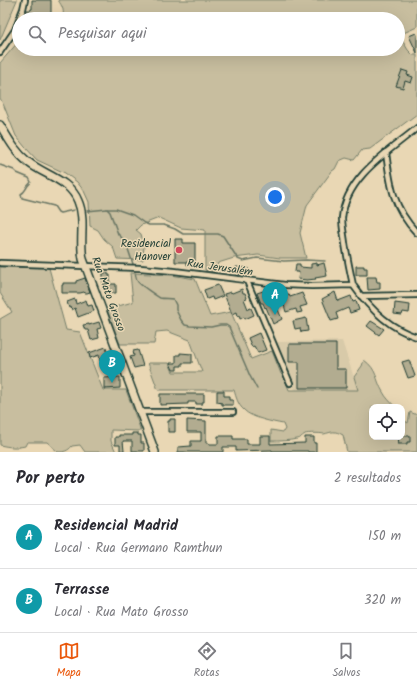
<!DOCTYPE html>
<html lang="pt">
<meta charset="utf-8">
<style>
:root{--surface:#fff;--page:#f7f7f7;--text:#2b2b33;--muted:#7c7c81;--line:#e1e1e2;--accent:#ea580c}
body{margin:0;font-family:Kalam,sans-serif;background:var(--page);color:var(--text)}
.controls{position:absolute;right:12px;bottom:12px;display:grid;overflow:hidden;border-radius:8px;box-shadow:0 4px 16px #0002}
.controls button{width:36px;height:36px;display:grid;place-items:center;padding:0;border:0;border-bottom:1px solid var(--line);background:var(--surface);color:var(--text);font:20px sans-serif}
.you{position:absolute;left:275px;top:197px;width:14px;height:14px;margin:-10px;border:3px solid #fff;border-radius:50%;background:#1a73e8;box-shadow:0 0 0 6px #1a73e833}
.badge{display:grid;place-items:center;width:26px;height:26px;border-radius:50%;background:var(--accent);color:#fff;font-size:13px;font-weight:700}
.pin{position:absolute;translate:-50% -33px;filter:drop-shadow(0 1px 2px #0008)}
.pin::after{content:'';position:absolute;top:21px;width:14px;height:12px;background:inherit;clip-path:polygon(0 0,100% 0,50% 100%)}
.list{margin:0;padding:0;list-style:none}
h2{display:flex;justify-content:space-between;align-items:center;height:52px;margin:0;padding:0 16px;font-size:17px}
h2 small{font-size:13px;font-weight:400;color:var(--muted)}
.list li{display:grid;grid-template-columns:26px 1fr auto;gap:12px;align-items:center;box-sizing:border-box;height:64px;padding:0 16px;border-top:1px solid var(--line)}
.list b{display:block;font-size:15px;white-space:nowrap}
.list p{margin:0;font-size:13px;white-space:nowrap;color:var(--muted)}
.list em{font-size:13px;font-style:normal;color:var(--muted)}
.icon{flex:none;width:22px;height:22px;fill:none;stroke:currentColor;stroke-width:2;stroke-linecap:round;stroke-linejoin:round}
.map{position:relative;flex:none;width:417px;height:452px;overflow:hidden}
.search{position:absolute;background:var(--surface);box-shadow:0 4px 16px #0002;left:12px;right:12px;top:12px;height:44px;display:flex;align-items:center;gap:10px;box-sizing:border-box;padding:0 14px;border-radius:22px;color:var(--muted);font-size:15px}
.sheet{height:180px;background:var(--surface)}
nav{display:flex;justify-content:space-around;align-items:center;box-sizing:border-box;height:56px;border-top:1px solid var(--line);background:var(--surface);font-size:11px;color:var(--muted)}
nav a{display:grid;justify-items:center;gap:2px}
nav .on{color:var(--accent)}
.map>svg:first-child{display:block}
.built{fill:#d8caa9}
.green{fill:#c8be9f;stroke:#747e6a}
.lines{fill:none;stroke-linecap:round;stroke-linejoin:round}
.stream{stroke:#687563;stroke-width:1.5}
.building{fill:#b2ac90;stroke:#1f3d34}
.street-casing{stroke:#1f3d34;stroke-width:8}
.secondary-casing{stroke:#1f3d34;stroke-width:10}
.street{stroke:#e9d7b4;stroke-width:4.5}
.secondary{stroke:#e9d7b4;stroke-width:7}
.poi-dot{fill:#d1495b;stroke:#e9d7b4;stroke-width:1.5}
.labels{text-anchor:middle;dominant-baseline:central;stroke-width:3;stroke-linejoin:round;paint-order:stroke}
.poi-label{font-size:11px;fill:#1f3d34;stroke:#e9d7b4;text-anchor:end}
.street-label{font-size:11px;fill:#1f3d34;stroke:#e9d7b4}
</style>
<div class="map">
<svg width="417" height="452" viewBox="0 0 417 452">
<rect width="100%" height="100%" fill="#e9d7b4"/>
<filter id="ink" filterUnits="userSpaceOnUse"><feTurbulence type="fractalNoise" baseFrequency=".025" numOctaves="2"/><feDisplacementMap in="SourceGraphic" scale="8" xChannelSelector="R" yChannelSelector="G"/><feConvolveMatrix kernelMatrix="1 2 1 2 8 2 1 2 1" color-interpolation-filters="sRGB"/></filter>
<g filter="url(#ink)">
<!-- built -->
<path class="built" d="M 342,341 L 358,390 L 295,390 L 275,342 Z"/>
<!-- green -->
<g class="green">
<path d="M 0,0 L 17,0 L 0,40 Z"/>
<path d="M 58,0 L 417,0 L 417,27 L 399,35 L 408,50 L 413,55 L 417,55 L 417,114 L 370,149 L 362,150 L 354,160 L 346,158 L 339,161 L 335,169 L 332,171 L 307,205 L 300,233 L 306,258 L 280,258 L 258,255 L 234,258 L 218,263 L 214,272 L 205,270 L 205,230 L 181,228 L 159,218 L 141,225 L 136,230 L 141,234 L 144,245 L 143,260 L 117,259 L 113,247 L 104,239 L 98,230 L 90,226 L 89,202 L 84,191 L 77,182 L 65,173 L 37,160 L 25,147 L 16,136 L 4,106 L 0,98 L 0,63 L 19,41 L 19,49 L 398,49 L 398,19 L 61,19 C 66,12 62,6 58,0 Z"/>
<path d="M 0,267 L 49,268 L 66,330 L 80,332 L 103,390 L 126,390 L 141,431 L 111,430 L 111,441 L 116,452 L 85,452 L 80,445 L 72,446 C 68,451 64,452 58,452 L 47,442 L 27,442 L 25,446 C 17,448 8,447 0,445 L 0,319 L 12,312 L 0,293 Z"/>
<path d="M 130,273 L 171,275 L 195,279 L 210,316 L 231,312 L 251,359 L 272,351 L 281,374 L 284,377 L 289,390 L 358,390 L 354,377 L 362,366 L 364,360 C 378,370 375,379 383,392 C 386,398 391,402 395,407 L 372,407 L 372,437 L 402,437 L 402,419 L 408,423 L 410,412 L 417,415 L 417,452 L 347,452 L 343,435 C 334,430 332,432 324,434 C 320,433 308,433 305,434 C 301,436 301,439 297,439 C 288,441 280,441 271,441 L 271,430 L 283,432 L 285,429 L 283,424 C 273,422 251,418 244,410 C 238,405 236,397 234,390 L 158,390 L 148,363 L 169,363 L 173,372 L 202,372 L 190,340 L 167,331 L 156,332 L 154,344 L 120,344 L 107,309 L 133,302 Z"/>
</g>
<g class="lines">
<!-- stream -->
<g class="stream">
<path d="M 0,165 L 14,170 L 17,173 L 29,178 L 31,182 C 30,184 28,185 27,187 C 25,190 25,192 21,194 L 22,198 L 54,206 L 58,212 L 60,213 L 74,210"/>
<path d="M 107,209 L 110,212 L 118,234 L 124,240 L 127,246 L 133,264"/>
<path d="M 87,211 L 107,209 L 116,209 L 133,215 L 144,223 L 149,225 L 164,225 L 175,229 L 183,234 L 218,234 L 223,236 L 238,259 L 243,261 L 257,258 L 284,261 L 306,260 L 325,261"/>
<path d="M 135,273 C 136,276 136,280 138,282 C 139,284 158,297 160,298 C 164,299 169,298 173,299 L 176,305 L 176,310 L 181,320 L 185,325 L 190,326 L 211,327 L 220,325 L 226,325 L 229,327 L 250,376 L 257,389"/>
</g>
</g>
<!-- building -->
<g class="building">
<path d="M 32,0 L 51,0 L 51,19 L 29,19 L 29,17 L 25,16 L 27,10 L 31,10 L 31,9 L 32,9 Z"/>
<path d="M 416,33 L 417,35 L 417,53 L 409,36 Z"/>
<path d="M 402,70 L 408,72 L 407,75 L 413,77 L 411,83 L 405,81 L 403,88 L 396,86 Z"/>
<path d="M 175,239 L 183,239 L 183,243 L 195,243 L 195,265 L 187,265 L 187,262 L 175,262 Z"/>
<path d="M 317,263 L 317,265 L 324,263 L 327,276 L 315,278 L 316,279 L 307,280 L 298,279 L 299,272 L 295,272 L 296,264 L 300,264 L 300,267 L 311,268 L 311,264 Z"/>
<path d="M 356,266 L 364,266 L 364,268 L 367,268 L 367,275 L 356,275 Z"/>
<path d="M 236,267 L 248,268 L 247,275 L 236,274 Z"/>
<path d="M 103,273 L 108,273 L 108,275 L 110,275 L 110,284 L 116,284 L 116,293 L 110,293 L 110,291 L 105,291 L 105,289 L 103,289 Z"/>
<path d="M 367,277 L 376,277 L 377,282 L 380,282 L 380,289 L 368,290 Z"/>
<path d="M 85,278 L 90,292 L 87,293 L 85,293 L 84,292 L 80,293 L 62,293 L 62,285 L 63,285 L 63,283 L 76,283 L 76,281 Z"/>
<path d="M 218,285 L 223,296 L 213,300 L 212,297 L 207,299 L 204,290 Z"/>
<path d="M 242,289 L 243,293 L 245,293 L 247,298 L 244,299 L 248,309 L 251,308 L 254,315 L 245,319 L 244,317 L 240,319 L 239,315 L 237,316 L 236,312 L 232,314 L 224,294 L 231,292 L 232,293 Z"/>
<path d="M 263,291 L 264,293 L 270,291 L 282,319 L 273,324 L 266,307 L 265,308 L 263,303 L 261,303 L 257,293 Z"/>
<path d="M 335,292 L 338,301 L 351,296 L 353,302 L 356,301 L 359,310 L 350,313 L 348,308 L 336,313 L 338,319 L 331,321 L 322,299 Z"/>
<path d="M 286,293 L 286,294 L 289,294 L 290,297 L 302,293 L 307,305 L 300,307 L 302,312 L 297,313 L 296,309 L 286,312 L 281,294 Z"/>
<path d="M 75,299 L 76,304 L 86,300 L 88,306 L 92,305 L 94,311 L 78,317 L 75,308 L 72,310 L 71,307 L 69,308 L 67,302 Z"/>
<path d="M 395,303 L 410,305 L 409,313 L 403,312 L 402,315 L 394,314 Z"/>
<path d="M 306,318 L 308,331 L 301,332 L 300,328 L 295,329 L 293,321 Z"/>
<path d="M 371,321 L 384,329 L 379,335 L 367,326 Z"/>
<path d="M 99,322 L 101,328 L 97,329 L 99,338 L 91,340 L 88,330 L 85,330 L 83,325 L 89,324 L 89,325 Z"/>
<path d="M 259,333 L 266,350 L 258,353 L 254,346 L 252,347 L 248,338 Z"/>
<path d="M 289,344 L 336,344 L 336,369 L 346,369 L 346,388 L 299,388 L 299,362 L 289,362 Z"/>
<path d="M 106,347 L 109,359 L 100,361 L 99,355 L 90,358 L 89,353 Z"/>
<path d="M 138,350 L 143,366 L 134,368 L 130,357 L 134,356 L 133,351 Z"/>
<path d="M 180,353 L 192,354 L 192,363 L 182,363 L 182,366 L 177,366 L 177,370 L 173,370 L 170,363 L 176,363 L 176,355 L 180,355 Z"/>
<path d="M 409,360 L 415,376 L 408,378 L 402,362 Z"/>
<path d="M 120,377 L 120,388 L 104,389 L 104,378 Z"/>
<path d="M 217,391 L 224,391 L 224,396 L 229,396 L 229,400 L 233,400 L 233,405 L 222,405 L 222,403 L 217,402 Z"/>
<path d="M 160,394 L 204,394 L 204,402 L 202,402 L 202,404 L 196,404 L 196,402 L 188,402 L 188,404 L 160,405 Z"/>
<path d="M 170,419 L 175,419 L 175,432 L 168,432 L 168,421 L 170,421 Z"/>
<path d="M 187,420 L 206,421 L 206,443 L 209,443 L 209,444 L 218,444 L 218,436 L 233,436 L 233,439 L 247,439 L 247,444 L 260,444 L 260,436 L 270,436 L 270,444 L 305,443 L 305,437 L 314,437 L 314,443 L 316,443 L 316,452 L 308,452 L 308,451 L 272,451 L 272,450 L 236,451 L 236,447 L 223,447 L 223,452 L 178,452 L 178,447 L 191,446 L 191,441 L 201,441 L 201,432 L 187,432 Z"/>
<path d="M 132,433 L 138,433 L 138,435 L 141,435 L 141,443 L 144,443 L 144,451 L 132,451 L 132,441 L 123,441 L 124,451 L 120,451 L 120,445 L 115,445 L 115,437 L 119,437 L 119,435 L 132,435 Z"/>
<path d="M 402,436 L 410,436 L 410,442 L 407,442 L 407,444 L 398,444 L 399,437 L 402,437 Z"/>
</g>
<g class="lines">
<!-- street casing -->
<g class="street-casing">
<g id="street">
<path d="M 19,19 L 23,9 L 25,0"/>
<path d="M 0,52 L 15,30 L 19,20"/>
<path d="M 386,152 C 390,185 393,208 417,233"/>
<path d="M 0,263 L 140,268 L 174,271 L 285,285 L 312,286 L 353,285 C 369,308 391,329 417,337"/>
<path d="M 247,281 L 290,383"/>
<path d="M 353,285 C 350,271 347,257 345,243 C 344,235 342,226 342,218 C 346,177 388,152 417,128"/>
<path d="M 361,296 L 417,295"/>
<path d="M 140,412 L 233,412"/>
</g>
</g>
<!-- secondary casing -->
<g class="secondary-casing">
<path id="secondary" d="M 0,125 C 8,138 15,152 28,162 C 44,175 70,180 78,201 C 86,219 79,240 83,259 L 155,452"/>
</g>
<!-- street -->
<use href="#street" class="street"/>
<!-- secondary -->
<use href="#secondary" class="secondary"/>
</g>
</g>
<!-- markers -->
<circle class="poi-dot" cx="179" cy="250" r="4"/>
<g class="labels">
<!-- poi labels -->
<g class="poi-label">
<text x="171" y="244">Residencial<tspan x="171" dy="13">Hanover</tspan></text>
</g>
<!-- street labels -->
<g class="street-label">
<text transform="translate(220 268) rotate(8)">Rua Jerusalém</text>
<text transform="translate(108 294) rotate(70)">Rua Mato Grosso</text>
</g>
</g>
</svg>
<div class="controls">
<button><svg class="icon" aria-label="locate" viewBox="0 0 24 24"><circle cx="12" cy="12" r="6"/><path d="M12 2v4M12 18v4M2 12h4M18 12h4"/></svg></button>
</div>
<div class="you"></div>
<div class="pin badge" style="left:275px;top:315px;background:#0f9aa8">A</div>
<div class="pin badge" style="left:112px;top:383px;background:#0f9aa8">B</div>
<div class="search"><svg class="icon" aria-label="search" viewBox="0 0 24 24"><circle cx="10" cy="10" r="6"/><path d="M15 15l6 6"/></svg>Pesquisar aqui</div>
</div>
<section class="sheet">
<h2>Por perto<small>2 resultados</small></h2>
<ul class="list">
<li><span class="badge" style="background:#0f9aa8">A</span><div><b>Residencial Madrid</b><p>Local · Rua Germano Ramthun</p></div><em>150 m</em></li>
<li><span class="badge" style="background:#0f9aa8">B</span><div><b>Terrasse</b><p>Local · Rua Mato Grosso</p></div><em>320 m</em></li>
</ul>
</section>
<nav>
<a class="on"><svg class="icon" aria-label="map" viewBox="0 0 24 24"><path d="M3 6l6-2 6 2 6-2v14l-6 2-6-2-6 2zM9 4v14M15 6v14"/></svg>Mapa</a>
<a><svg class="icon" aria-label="directions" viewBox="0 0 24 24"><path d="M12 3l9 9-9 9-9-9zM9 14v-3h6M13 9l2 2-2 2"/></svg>Rotas</a>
<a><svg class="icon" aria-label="saved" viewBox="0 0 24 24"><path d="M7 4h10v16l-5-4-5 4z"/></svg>Salvos</a>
</nav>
